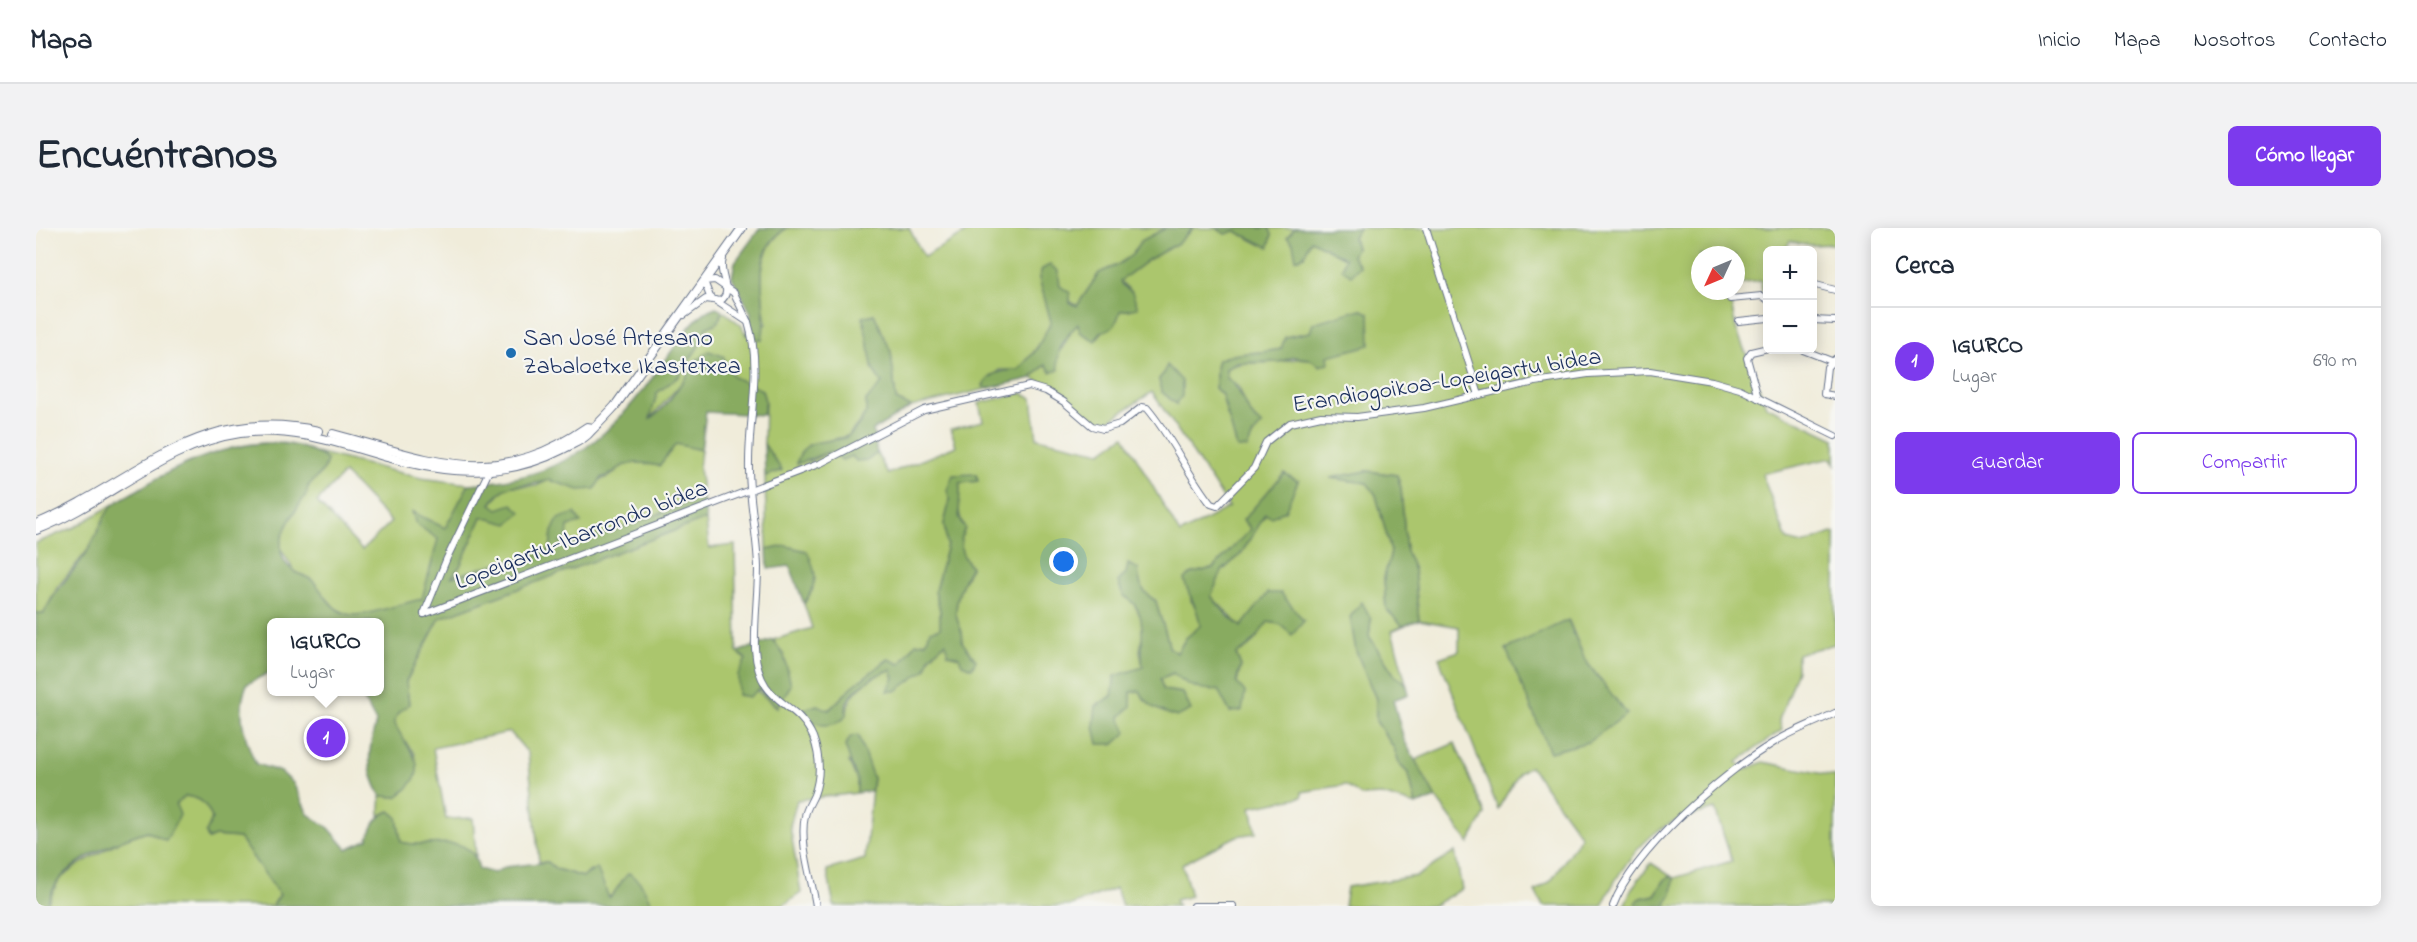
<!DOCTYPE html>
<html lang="es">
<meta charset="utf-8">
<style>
:root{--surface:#fff;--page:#f2f2f3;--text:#1f2937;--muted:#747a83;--line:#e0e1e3;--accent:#7c3aed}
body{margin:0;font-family:"Indie Flower",sans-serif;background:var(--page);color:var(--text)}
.controls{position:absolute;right:18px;top:18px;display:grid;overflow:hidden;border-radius:9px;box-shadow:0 3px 15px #0003}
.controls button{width:54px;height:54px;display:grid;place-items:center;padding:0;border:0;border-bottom:2px solid var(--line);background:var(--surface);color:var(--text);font:30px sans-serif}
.compass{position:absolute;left:1655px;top:18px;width:54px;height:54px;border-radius:50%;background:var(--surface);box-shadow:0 3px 15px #0003;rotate:226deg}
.you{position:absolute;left:1028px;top:334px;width:21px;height:21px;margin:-15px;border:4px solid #fff;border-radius:50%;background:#1a73e8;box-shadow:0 0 0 9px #1a73e833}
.badge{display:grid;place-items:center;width:39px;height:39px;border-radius:50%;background:var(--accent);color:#fff;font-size:20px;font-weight:700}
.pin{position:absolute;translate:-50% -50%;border:3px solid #fff;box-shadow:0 2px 6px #0006}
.popup{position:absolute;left:231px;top:390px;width:117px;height:78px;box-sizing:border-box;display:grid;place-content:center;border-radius:9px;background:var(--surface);filter:drop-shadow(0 2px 4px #0005);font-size:20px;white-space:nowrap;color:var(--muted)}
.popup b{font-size:22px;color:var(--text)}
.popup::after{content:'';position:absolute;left:50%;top:100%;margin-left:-12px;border:12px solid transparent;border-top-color:var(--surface)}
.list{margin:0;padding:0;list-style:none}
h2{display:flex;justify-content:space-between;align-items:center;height:78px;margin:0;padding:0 24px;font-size:26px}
h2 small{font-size:20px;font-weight:400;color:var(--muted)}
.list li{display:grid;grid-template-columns:39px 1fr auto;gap:18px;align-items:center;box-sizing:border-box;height:108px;padding:0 24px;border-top:2px solid var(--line)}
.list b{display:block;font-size:22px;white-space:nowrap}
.list p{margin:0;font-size:20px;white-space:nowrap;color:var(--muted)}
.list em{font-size:20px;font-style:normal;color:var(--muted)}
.actions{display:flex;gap:12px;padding:18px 24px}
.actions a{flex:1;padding:14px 0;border:2px solid var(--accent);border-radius:9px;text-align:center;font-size:21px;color:var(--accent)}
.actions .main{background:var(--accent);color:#fff}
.map{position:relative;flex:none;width:1799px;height:678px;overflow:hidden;border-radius:9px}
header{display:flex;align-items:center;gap:36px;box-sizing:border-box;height:84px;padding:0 30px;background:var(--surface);border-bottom:2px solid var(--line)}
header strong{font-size:28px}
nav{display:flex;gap:33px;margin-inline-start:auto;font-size:21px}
.intro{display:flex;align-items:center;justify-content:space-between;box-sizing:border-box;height:144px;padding:0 36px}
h1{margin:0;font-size:42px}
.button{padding:15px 27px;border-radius:9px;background:var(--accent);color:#fff;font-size:21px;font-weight:700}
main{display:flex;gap:36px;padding:0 36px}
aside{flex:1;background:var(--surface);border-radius:9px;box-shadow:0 3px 15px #0003}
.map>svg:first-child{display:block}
.green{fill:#abc66d;stroke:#637a66;stroke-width:1.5;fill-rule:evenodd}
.forest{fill:#88ab60;stroke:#526d5f;stroke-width:1.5}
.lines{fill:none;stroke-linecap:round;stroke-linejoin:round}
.street-casing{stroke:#667189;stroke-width:8}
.secondary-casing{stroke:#667189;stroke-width:10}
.street{stroke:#fff;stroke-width:6}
.secondary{stroke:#fff;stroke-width:8}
.poi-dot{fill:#1f6fb2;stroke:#f6f6f2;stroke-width:2}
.labels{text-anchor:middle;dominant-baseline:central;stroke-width:4.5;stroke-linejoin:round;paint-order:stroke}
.poi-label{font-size:24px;fill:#1b2f5e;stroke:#f6f6f2;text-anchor:start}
.street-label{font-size:24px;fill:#1b2f5e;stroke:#f6f6f2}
</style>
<header>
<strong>Mapa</strong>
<nav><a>Inicio</a><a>Mapa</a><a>Nosotros</a><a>Contacto</a></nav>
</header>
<div class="intro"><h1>Encuéntranos</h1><a class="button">Cómo llegar</a></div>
<main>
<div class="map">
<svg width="1799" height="678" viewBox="0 0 1799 678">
<rect width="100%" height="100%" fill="#f6f6f2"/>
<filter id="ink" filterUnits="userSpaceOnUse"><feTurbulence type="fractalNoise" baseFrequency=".0167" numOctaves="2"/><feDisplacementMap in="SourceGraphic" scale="12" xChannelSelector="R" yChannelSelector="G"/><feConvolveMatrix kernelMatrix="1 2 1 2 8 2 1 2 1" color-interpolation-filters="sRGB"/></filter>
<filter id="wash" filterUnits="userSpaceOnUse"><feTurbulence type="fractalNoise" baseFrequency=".008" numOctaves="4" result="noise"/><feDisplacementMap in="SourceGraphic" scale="24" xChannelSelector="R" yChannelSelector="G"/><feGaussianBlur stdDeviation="1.35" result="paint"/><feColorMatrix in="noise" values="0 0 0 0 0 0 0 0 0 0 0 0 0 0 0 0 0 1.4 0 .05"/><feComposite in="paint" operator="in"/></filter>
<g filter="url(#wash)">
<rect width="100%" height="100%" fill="#f0ecda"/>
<!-- green -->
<g class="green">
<path d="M 751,0 L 873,0 L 888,29 L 938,0 L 1130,0 L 1105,13 L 1096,27 L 1081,37 L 1063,45 L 1041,78 L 1003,50 L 1016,94 C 1006,112 997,128 982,142 L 964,142 L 947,157 L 950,161 L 875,179 L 860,172 L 855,124 L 838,86 L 828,89 L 837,142 L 847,155 L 830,173 L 831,185 L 812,208 L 772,217 L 772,234 L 795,223 L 806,232 L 816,228 L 832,232 L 841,225 L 852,246 L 920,218 L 915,201 L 947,193 L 943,175 L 986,165 L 996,170 L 1001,210 L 1065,224 L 1088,208 L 1144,306 L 1193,279 L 1116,164 L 1069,195 L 1053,188 L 1024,163 L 996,150 C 1004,139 1014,136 1021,128 C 1030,116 1031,107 1042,95 L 1059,113 L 1084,82 L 1093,82 L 1096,64 L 1084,53 L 1112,32 L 1142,15 L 1157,0 L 1180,0 L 1189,6 L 1199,3 L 1226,17 L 1236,7 L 1233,0 L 1259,0 L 1251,9 L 1268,28 L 1275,11 L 1309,30 L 1316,28 L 1320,20 L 1317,10 L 1323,0 L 1799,0 L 1799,16 L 1774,17 L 1754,13 L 1749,22 L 1732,22 L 1731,65 L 1726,63 L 1725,53 L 1700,56 L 1700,27 L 1664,27 L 1664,63 L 1692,63 L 1700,100 L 1730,178 L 1799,211 L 1799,237 L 1795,230 L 1726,246 L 1751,312 L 1767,316 L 1799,304 L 1799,416 L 1761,426 L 1761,442 L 1743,492 L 1746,502 L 1701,534 L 1709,542 L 1727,534 L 1799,548 L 1799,678 L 1629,678 L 1636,665 L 1638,650 L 1696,633 L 1679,581 C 1663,586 1640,590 1626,600 C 1599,618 1579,650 1566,678 L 1507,678 L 1499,663 L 1515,653 L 1545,608 L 1494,538 L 1483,545 L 1462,581 L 1403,430 L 1423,423 L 1423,399 L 1383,392 L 1378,342 L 1370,323 L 1365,260 L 1361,247 L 1331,243 L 1296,250 L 1332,255 L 1340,267 L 1355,324 L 1348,350 L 1350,381 L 1367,398 L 1356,403 L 1370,455 L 1359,448 L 1333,408 L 1335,391 L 1320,423 L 1340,471 L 1340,493 L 1358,520 L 1364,537 L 1373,546 L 1380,577 L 1346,567 L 1325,568 L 1309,557 L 1266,564 L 1266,569 L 1215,579 L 1220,605 L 1201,608 L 1146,636 L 1155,668 L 1139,672 L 1142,678 L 1086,678 L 1080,660 L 1033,678 L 798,678 L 791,642 L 829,631 L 837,550 L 813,534 L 821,552 L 821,565 L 761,572 L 754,598 L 765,665 L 746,678 L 617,678 L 604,654 L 586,652 L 583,661 L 572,670 L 563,648 L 554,643 L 548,649 L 520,641 L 512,634 L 503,634 L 492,525 L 474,504 L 397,520 L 410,591 L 437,590 L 440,628 C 413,605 394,623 365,614 L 361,589 L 354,583 L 343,588 L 345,568 L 361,569 L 379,526 L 363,507 L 358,494 L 362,485 L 373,476 L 370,454 L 404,390 L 670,291 L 673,320 L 699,317 L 701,423 L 710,431 L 702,447 L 741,479 L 748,427 L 737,412 L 776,400 L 768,376 L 777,361 L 750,318 L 731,322 L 729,248 L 745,243 L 728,216 L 729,173 L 726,162 L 697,149 L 687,128 L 661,131 L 650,150 L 613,192 L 621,165 L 643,148 L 668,110 L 670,100 L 681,95 L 687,83 L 705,97 L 710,107 L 730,96 C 725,63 718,20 751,0 ZM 1275,104 L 1273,131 C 1260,129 1253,133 1241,134 C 1223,136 1206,132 1190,141 L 1191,150 L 1203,160 L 1216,190 L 1191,187 L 1186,167 L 1179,160 C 1182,150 1178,141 1182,132 C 1201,123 1224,126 1245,121 L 1250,109 ZM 1129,144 L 1140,176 L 1125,163 L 1123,151 ZM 940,246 L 942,253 L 924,255 C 923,271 920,286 929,300 C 922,316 924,326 935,339 C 927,352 917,376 921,391 C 924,401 928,404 926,414 L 910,414 L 893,429 L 858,450 L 855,442 C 835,448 811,464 811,486 L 769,482 L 781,477 L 793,482 L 817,458 L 852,431 L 864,436 L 905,400 L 904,382 L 899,363 L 911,317 L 908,296 L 914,272 L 911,262 ZM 1262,253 L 1254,268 L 1230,286 L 1205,326 L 1186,343 L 1175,368 L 1206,400 L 1232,365 L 1243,396 L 1232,394 C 1219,409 1219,418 1200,426 L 1205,438 L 1194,484 L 1182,461 C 1163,463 1151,458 1137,445 L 1124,451 L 1127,462 L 1147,465 L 1154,482 L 1109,473 L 1104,463 L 1095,464 L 1084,489 L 1060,478 L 1076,468 L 1107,440 L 1104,422 L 1108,404 L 1106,391 L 1097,373 L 1092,336 L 1102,341 C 1103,356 1106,365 1120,373 C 1123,390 1131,403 1133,419 L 1141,425 L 1150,410 L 1164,399 L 1163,383 L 1155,373 L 1154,346 L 1177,340 L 1215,301 L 1207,292 L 1217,282 ZM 1533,393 L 1549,432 L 1591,486 L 1470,421 Z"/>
<path d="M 640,216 L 665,222 L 663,240 L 667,270 L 530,319 L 523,314 L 532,298 L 544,295 L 539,285 L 516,304 L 514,321 L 497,330 L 469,333 L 415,349 L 424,338 L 446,289 L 455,291 L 461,281 L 455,276 L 471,258 L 500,258 L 513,252 C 527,257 561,255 574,248 C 579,246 581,241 585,239 C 598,233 610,235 623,238 Z"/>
<path d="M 280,224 L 385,250 L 433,256 L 409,301 L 377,284 L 380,296 L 403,310 L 387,371 L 326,388 L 313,387 L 299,380 L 273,350 L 258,343 L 244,320 L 243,310 L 272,259 L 288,242 L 291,232 ZM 308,245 L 355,294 L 326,322 L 281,274 Z"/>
<path d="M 76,277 L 52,322 L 21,360 L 8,385 L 0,385 L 0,315 L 39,299 Z"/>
<path d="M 1419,515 L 1449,586 L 1433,615 L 1400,570 L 1379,532 Z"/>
<path d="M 150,568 C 165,570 170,575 176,590 L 170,605 L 172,611 L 179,608 L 204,610 L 244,667 L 236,678 L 10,678 L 23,652 L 39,639 L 85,612 L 111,603 L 130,613 L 140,576 Z"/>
<path d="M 1419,624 L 1426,661 L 1396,678 L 1308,678 L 1311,659 L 1381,648 Z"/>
<path d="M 1615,635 L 1635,648 L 1630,650 L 1619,667 L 1605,670 L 1600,675 L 1604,678 L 1588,678 L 1596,660 Z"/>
</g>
<!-- forest -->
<g class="forest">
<path d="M 724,0 L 751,0 C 708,26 735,74 726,112 L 710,107 L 715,85 L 696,49 L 699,34 Z"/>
<path d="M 1130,0 L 1157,0 L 1142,15 L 1112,32 L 1084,53 L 1086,57 L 1096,64 L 1102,80 L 1084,83 C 1081,95 1078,101 1065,104 L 1059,113 L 1044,104 L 1042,96 C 1029,109 1019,123 1023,142 L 1015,144 L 1010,136 L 996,150 L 950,161 L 947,158 C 956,143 966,143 982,142 L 1000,122 L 1015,94 L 1003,50 L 1006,41 L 1014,37 L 1022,43 L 1024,58 L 1034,65 L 1034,75 L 1041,78 L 1063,45 L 1081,37 L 1096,27 L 1105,13 Z"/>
<path d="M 1180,0 L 1233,0 L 1236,6 L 1233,19 L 1199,3 L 1189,6 Z"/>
<path d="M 1259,0 L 1323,0 L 1317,10 L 1320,20 L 1316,28 L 1324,38 L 1315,47 L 1306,41 L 1309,30 L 1275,12 L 1268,28 L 1260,31 L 1257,15 L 1251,9 Z"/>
<path d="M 680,79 L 687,83 L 681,95 L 670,100 L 668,110 L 643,148 L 621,165 L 614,191 C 639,175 649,140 673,123 L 687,128 L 697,149 L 726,162 L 729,173 L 727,187 L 670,184 L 665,222 L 640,216 L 623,238 C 610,235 594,232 582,241 C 575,246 574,248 565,250 L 559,261 L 543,262 L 513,252 C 486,263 474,247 455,276 L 462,281 L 476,276 L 485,284 L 472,296 L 446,289 L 424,338 L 416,349 L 469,333 L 496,330 L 514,321 L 516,304 L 522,291 L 539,285 L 545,295 L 532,298 L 531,311 L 524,314 L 530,319 L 667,270 L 670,291 L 404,390 L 370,453 L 373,476 L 362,485 L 358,494 C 372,526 401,539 361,569 L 345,568 C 329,542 332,523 340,494 L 324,464 L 344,464 L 344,394 L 236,394 L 236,443 L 211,456 C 200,484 208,510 220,536 L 245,544 L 257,555 L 272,586 L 293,600 L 311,621 L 332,611 C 337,596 340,589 354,583 L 361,589 L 365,614 C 393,623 434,599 443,641 L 458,645 L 469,639 L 512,634 L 520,641 L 547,649 L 561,640 L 573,670 C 582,662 584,653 593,645 L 604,654 L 617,678 L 236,678 L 244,667 L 203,610 L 179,608 L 172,611 L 170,605 L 176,590 C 170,575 165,570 150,568 L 140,576 L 144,587 L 130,613 L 111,603 C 83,612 42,629 23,652 C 17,659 14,670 10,678 L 0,678 L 0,385 L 8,385 C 19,361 38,345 52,322 C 61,309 65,290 76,278 C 82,271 95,266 103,261 C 151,231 239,192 291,232 L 288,242 L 272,258 L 271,265 C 257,288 227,321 259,344 C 266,348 274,349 279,355 C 290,368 296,384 315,387 C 328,389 370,374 386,371 L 402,311 L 380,296 L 376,284 L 409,300 L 433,256 C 532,251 576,208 630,131 C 644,112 658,86 680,79 Z"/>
<path d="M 1324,81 L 1333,85 L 1334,117 L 1292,128 L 1293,135 L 1284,138 L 1273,131 L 1258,129 L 1243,134 L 1200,135 L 1190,141 L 1191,150 C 1211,166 1206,183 1226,197 L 1217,207 L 1211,220 L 1201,220 L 1186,167 L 1179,160 C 1182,150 1178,141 1182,132 C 1201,123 1224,126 1245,121 L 1249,109 L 1274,104 L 1277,95 Z"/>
<path d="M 838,86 L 855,124 L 860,172 L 875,179 L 837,202 L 841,225 L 832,232 L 820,233 L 816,228 L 806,232 L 795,223 L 761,236 C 765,206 796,217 812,208 C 819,204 825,192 830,185 L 830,173 L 846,155 L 837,142 L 827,89 Z"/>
<path d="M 1131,137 L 1146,153 L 1146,168 L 1140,176 L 1125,163 L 1123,151 L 1129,144 Z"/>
<path d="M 728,216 L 746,242 L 729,248 Z"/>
<path d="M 1331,243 L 1361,247 L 1365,260 L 1370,323 L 1378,342 L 1383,392 L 1367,398 L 1350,381 L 1348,350 L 1355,324 L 1340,267 L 1331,255 L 1294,250 Z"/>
<path d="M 1248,245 L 1262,253 L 1249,283 L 1235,289 L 1229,286 L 1205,326 L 1186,343 L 1175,368 L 1192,388 L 1205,399 L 1232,365 L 1245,365 L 1268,393 L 1256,407 L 1243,396 L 1232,394 C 1219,409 1219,417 1200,426 L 1205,438 L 1200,454 L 1209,464 L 1206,483 L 1194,484 L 1182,462 C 1162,462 1152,458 1137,445 L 1124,451 L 1127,462 L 1147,465 L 1155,482 L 1141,489 C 1124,483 1112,480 1104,463 L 1095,464 L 1095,478 L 1084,489 L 1091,504 L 1078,516 L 1062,516 L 1058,498 L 1060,478 L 1076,468 L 1079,448 L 1107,439 C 1102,413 1116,384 1087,367 L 1082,354 L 1090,345 L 1092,336 L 1102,341 C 1103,356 1106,365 1120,373 C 1123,390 1131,403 1133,419 L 1141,425 L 1150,410 L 1164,398 C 1163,380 1152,368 1148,351 L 1154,346 L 1177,340 L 1215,301 L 1207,292 Z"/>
<path d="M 940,246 L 942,253 L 924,255 L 923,290 L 929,300 C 922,316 924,326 935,339 C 927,352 917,376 921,391 C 924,401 928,404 926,414 L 940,432 L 936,440 L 926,436 L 923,429 L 912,426 L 909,415 L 894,429 L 890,441 L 860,463 L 851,463 L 858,450 L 855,442 C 842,445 815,461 811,475 C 809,481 813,487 806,492 C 791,501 774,498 768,481 L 781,477 L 793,482 L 817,458 L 853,431 L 864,436 L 880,415 L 890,414 L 894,403 L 904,400 L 904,382 L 899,363 L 911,317 L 908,296 L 914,272 L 911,262 L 917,247 Z"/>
<path d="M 750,318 L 771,323 C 782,347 782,354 768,376 L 754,338 L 732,341 L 731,322 Z"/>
<path d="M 1326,374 L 1335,391 L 1333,408 L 1359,448 L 1370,455 L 1373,466 L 1357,472 L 1368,512 L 1400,570 L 1380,577 L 1373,546 L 1364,537 L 1358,520 L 1340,493 L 1340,471 L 1320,423 L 1314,389 Z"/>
<path d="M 1532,392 L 1549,432 L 1591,486 L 1552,514 L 1514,524 L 1470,421 Z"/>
<path d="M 737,412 L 748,427 L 755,457 L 741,479 L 723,461 L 713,469 L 702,467 L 702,447 L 710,431 L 701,424 Z"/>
<path d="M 822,507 L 837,550 L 835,563 L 821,565 L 821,552 L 809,518 L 815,508 Z"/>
<path d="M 1635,648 L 1638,650 L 1636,665 L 1629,678 L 1604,678 L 1599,675 L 1605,670 L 1619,667 L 1630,650 Z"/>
</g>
</g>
<g filter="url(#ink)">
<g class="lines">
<!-- street casing -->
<g class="street-casing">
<g id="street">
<path d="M 1390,0 L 1443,167"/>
<path d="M 679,52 L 698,65 L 712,94 L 674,69 L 668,53 Z"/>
<path d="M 1776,56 L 1799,62"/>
<path d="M 1694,71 L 1726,68 L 1732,72"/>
<path d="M 648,87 L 670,71 L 684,73 C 699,64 681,47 687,31"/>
<path d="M 1776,92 L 1799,93"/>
<path d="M 1703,93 L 1732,90"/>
<path d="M 712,94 C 726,139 713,188 713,234 C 712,269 721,304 722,339 C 722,366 718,394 719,421 C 723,479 760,470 777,509 C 784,528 785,548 778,567 C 775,574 770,581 769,588 C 763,615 776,651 780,678"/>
<path d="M 1767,122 L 1798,134"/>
<path d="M 1799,131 L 1791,139 L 1788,166 L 1799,168"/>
<path d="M 1722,170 L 1711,130 L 1715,124 L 1732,120"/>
<path d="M 388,386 L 785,235 L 888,182 L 993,158 L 1010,163 L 1028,174 L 1056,198 L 1067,201 L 1084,196 L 1106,179 L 1111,180 C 1136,209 1151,246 1175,276 L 1181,278 L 1218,240 L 1230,214 L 1254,195 L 1285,188 L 1321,189 L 1388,180 L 1499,154 L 1552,146 L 1614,143 L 1676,153 L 1704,161 L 1799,208"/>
<path d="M 388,386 L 411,330 L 453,243"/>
<path d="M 1158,678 L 1197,678"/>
<path d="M 1577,678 C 1598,622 1685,547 1737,515 C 1756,503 1779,495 1799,485"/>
</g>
</g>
<!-- secondary casing -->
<g class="secondary-casing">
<g id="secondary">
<path d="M 297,206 C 395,232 458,264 551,199 L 557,200"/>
<path d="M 0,296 C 101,254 160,176 282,203"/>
<path d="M 0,302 C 71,275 127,216 204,205 C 258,198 305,216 355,230 C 414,247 471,250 527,221 C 536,216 548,212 554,204 C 562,196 571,187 579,178 L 706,0"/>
</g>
</g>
<!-- street -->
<use href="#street" class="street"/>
<!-- secondary -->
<use href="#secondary" class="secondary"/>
</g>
</g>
<!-- markers -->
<circle class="poi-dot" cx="475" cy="125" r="6"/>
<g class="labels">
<!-- poi labels -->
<g class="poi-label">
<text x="487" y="111">San José Artesano<tspan x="487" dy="28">Zabaloetxe Ikastetxea</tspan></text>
</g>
<!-- street labels -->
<g class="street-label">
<text transform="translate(1411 154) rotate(-9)">Erandiogoikoa-Lopeigartu bidea</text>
<text transform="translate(546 308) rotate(-21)">Lopeigartu-Ibarrondo bidea</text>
</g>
</g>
</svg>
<div class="controls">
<button>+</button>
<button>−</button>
</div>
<svg class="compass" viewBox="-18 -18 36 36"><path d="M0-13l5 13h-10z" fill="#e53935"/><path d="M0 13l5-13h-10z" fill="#747a83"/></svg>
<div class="you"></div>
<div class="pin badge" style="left:290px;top:510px">1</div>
<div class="popup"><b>IGURCO</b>Lugar</div>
</div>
<aside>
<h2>Cerca<small></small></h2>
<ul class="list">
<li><span class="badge">1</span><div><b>IGURCO</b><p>Lugar</p></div><em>690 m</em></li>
</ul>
<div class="actions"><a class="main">Guardar</a><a>Compartir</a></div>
</aside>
</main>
